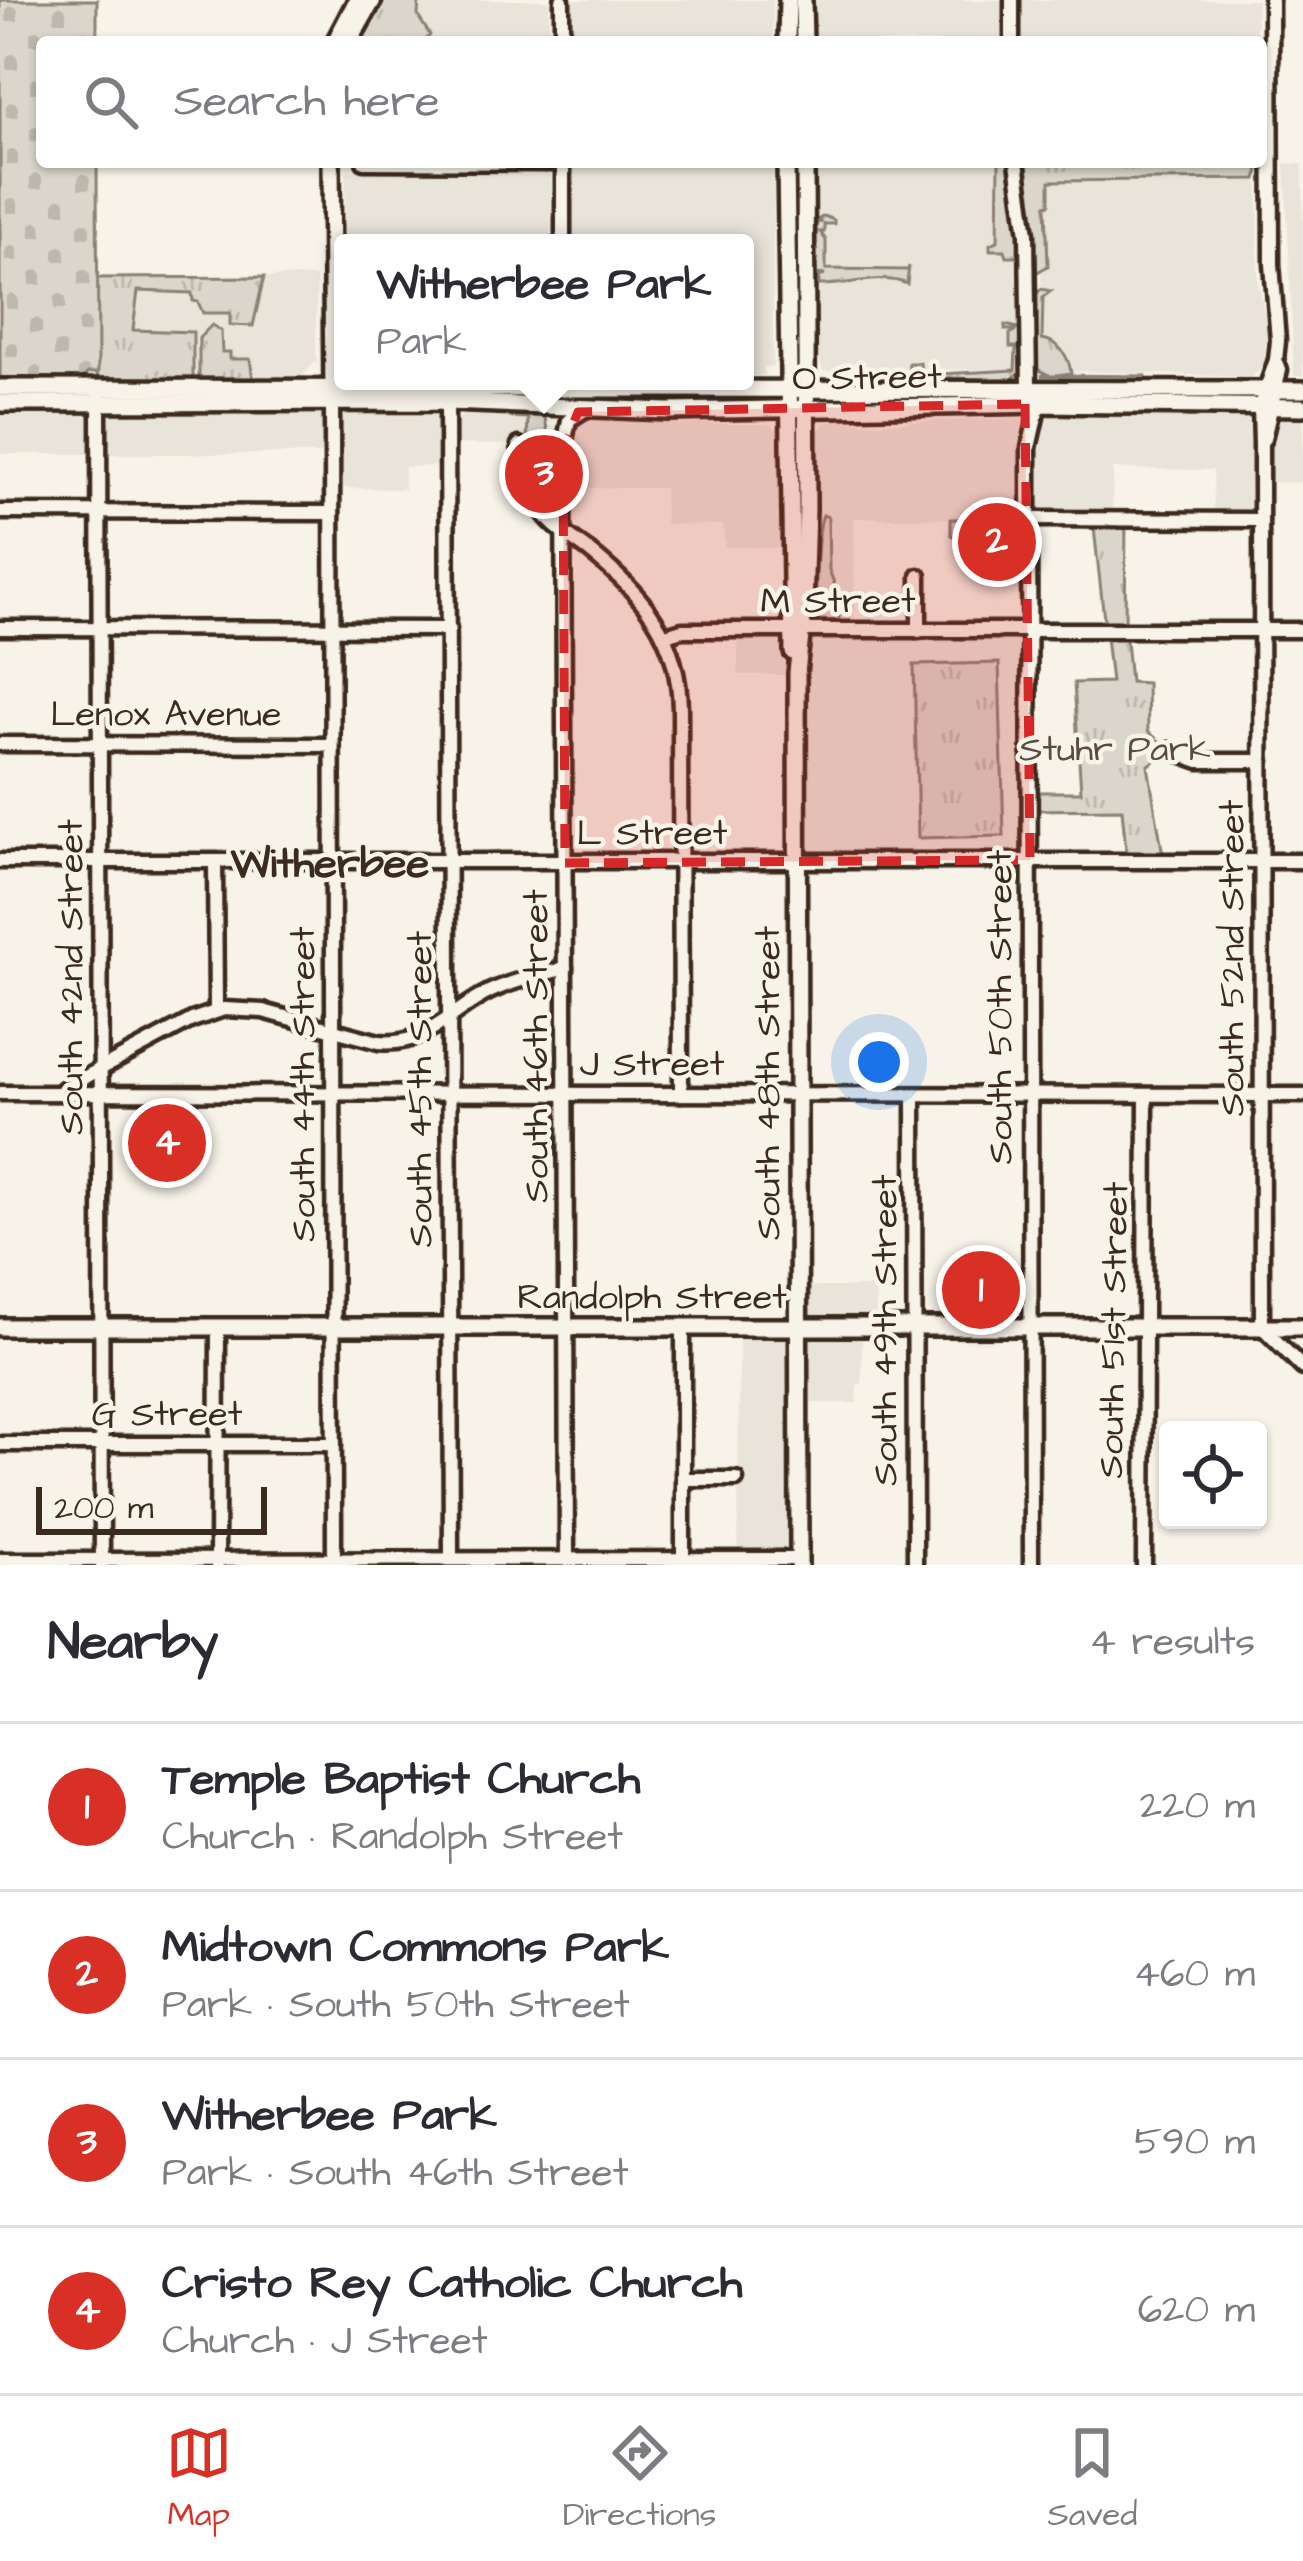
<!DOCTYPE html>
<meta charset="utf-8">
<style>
:root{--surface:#fff;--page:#f2f2f3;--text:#2b2b33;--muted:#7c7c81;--line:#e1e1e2;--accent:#d93025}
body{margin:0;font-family:"Architects Daughter",sans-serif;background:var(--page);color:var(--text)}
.controls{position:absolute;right:36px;bottom:36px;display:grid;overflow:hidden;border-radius:12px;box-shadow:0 3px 9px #0004}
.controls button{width:108px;height:108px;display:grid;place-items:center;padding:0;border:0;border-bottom:3px solid var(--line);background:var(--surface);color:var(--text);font:60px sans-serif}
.scale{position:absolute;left:36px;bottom:30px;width:231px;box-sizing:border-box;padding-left:12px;border:6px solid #3b2a1e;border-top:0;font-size:33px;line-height:42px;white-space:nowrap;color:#3b2a1e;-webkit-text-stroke:9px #f7f3e8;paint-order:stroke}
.you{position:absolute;left:879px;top:1062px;width:42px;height:42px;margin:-30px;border:9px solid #fff;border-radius:50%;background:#1a73e8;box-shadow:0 0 0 18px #1a73e833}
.badge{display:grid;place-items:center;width:78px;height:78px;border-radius:50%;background:var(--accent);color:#fff;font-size:39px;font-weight:700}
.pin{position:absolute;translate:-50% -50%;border:6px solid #fff;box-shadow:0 3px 12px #0006}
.popup{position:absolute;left:334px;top:234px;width:420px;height:156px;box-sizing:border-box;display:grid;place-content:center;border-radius:12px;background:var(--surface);filter:drop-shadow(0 3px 9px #0005);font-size:39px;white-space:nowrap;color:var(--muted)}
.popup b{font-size:45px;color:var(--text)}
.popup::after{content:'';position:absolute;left:50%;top:100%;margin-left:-24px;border:24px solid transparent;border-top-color:var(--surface)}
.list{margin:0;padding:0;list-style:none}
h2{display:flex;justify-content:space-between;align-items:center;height:156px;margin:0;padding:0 48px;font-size:51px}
h2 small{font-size:39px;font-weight:400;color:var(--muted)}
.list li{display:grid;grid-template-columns:78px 1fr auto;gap:36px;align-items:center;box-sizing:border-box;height:168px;padding:0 48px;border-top:3px solid var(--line)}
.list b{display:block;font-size:45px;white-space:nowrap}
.list p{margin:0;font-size:39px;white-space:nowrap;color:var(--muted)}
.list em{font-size:39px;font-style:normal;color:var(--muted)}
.icon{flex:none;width:66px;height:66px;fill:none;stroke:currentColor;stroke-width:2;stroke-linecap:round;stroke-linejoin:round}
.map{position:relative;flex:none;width:1303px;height:1565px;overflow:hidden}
.search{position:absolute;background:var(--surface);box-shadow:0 3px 9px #0004;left:36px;right:36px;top:36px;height:132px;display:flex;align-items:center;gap:30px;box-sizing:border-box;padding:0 42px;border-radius:12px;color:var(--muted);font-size:45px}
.sheet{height:828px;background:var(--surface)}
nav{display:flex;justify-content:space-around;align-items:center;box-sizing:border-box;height:168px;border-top:3px solid var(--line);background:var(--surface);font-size:33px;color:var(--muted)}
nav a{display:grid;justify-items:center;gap:6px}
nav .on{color:var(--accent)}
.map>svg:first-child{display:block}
.built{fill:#e9e4d9}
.grass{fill:url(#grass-tufts);stroke:#8b8074;stroke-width:3}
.cemetery{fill:url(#cemetery-stones);stroke:#8b8074;stroke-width:3}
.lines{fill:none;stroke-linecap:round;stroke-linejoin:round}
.minor-casing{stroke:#3b2a1e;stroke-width:21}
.major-casing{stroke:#3b2a1e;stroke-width:24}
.minor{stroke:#f7f3e8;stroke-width:12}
.major{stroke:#f7f3e8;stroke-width:15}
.marked{fill:#d62828;fill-opacity:0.2;stroke:#d62828;stroke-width:9;stroke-dasharray:24 15;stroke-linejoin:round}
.labels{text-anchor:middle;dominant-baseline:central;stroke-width:9;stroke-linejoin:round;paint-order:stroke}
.street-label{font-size:36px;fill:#3b2a1e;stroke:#f7f3e8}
.park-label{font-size:36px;fill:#5b4c41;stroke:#f7f3e8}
.quarter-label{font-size:42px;font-weight:bold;fill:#3b2a1e;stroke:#f7f3e8}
</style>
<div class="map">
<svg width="1303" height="1565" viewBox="0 0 1303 1565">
<defs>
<pattern id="grass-tufts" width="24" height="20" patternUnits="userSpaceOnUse" patternTransform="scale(3)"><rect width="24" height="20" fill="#dbd6cb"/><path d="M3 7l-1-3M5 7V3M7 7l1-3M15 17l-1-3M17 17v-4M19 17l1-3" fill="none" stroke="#bdb8ae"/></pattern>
<pattern id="cemetery-stones" width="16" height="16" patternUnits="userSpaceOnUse" patternTransform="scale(3)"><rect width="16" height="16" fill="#dbd6cb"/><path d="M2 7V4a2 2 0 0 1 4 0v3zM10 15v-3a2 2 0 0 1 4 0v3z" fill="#bdb8ae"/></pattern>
</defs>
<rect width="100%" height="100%" fill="#f7f3e8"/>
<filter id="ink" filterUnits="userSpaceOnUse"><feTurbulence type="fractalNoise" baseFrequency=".00833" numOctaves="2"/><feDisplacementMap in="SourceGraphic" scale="24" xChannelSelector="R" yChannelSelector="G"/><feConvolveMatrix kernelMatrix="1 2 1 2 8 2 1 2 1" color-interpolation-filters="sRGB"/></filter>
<g filter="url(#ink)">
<!-- built -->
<g class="built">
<path d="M 419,0 L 549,0 L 549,42 L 424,42 L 430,35 L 418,16 Z"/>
<rect x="573" y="0" width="200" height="42"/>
<rect x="816" y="0" width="185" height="42"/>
<path d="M 1022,0 L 1257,0 L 1256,42 L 1022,42 Z"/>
<path d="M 573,162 L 773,162 L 773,367 L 764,367 L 764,375 L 745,377 L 745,243 L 573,243 Z"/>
<path d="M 816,162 L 1006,162 L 1016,234 L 1018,369 L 823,371 L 817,354 Z"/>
<path d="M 1029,162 L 1259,164 L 1258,278 L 1267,329 L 1264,367 L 1251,377 L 1070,371 L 1041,342 L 1041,233 Z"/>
<path d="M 1285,163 L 1303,164 L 1303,376 L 1294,376 Z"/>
<path d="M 346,171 L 551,172 L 551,243 L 344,243 Z"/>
<path d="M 97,276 L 316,277 L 316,361 L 300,379 L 111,380 L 98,373 Z"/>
<path d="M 314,408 L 331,413 L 349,408 L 431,408 L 447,416 L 448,426 L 464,415 L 528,417 L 527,445 L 448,444 L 448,466 L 404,467 L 404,489 L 331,488 L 330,454 L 0,454 L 0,410 Z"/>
<path d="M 1044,413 L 1241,414 L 1258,429 L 1284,416 L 1303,416 L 1303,482 L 1261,482 L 1261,520 L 1214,519 L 1213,470 L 1113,469 L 1112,519 L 854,518 L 855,631 L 1029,630 L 1030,860 L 809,860 L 807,631 L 820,630 L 816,602 L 819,430 L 825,423 L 837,420 L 868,423 L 1025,418 L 1028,444 L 1033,423 Z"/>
<path d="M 580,419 L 652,419 L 676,424 L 770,424 L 778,430 L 780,449 L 782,548 L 725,547 L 723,525 L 665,524 L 664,488 L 564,488 L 567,429 Z"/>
<path d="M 783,630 L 785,675 L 738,675 L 738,631 Z"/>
<rect x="809" y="1287" width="67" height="28"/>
<path d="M 739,1337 L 783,1337 L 787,1342 L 788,1548 L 782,1554 L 738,1559 Z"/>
<path d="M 862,1337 L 862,1384 L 857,1385 L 857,1403 L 809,1403 L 809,1338 Z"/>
</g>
<!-- grass -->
<g class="grass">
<path d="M 382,0 L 419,0 L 418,16 L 430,35 L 424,42 L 356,42 Z"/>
<path d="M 999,162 L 1012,162 L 1023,234 L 1020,256 L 1007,256 L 1005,250 L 990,250 L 990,244 L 998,241 Z"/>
<path d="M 1022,162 L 1029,188 L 1027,162 L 1260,162 L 1257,179 L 1050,181 L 1050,204 L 1046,205 L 1048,266 L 1034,274 Z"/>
<path d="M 824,216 L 834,220 L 834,224 L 824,224 L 824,232 L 820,232 L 826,240 L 826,269 L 908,270 L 909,266 L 907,284 C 881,273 848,286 819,285 L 819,277 L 825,275 L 816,274 L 816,223 L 822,222 L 816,221 Z"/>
<path d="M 264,277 L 253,326 L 230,325 L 230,313 L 203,313 L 198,302 L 193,301 L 192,293 L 138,291 L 133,330 L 193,332 L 193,380 L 97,381 L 97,278 Z"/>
<path d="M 1041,289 L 1051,291 L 1043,297 L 1042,339 C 1058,341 1069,356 1071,373 L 1056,375 L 1147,376 L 1041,376 L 1047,374 L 1035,368 L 1033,298 Z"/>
<path d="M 212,325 L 221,331 L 222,352 L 230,352 L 230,359 L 250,359 L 253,379 L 199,379 L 199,338 Z"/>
<path d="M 1005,325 L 1023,329 L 1021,372 L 1011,380 L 914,377 L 908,373 L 909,363 L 920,363 L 921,375 L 1015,370 L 1016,350 L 1019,347 L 1010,347 L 1010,334 L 1016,330 L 1005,330 Z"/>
<path d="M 510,412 L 544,413 L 548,435 L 563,451 L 564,532 L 545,515 L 519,445 L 527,444 L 528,418 L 510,417 Z"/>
<path d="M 823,515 L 828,517 L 829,570 L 840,598 L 839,621 L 819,620 C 813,606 817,528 823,515 Z"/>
<path d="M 951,519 L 1029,519 L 1029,551 L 981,550 L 951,535 Z"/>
<path d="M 1093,519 L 1126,519 L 1125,630 L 1130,682 L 1147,683 L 1148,731 L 1169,750 L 1148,766 L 1164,861 L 1127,861 L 1122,809 L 1030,810 L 1030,792 L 1081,792 L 1074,683 L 1111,682 Z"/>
<path d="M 999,663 L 1004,836 L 918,838 L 914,665 Z"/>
</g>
<!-- cemetery -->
<path class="cemetery" d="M 0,0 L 97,0 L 97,42 L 42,42 L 42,162 L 97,162 L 98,373 L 88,373 L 81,380 L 0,380 Z"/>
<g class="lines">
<!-- minor casing -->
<g class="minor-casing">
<g id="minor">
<path d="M 562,0 L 562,42"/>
<path d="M 1271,0 L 1272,264 L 1278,341 L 1276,360 L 1260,406 L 1261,445 L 1262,1327 L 1303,1368"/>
<path d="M 1012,42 L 1012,0"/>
<path d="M 364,162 L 563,163"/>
<path d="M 1017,162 L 1027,234 L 1029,387"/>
<path d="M 563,243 L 563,162"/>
<path d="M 99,396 L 102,1565"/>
<path d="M 332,401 L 334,1565"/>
<path d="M 447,402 L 451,1559"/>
<path d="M 1264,439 L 1280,370 L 1276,360"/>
<path d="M 519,445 C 522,470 529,494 545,515 C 556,530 575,540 589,551 C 643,594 679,637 680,709 L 681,1094"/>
<path d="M 0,512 L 331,513"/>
<path d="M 1029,519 L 1261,520"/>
<path d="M 0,628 L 449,629"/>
<path d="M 919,631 L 919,576"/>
<path d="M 666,635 L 682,630 L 1303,630"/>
<path d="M 0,744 L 332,745"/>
<path d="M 1169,750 L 1200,761 L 1262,761"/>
<path d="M 0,861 L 1303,861"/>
<path d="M 215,862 L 216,1011"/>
<path d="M 63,1089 L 192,1020 L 224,1009 L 263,1011 L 379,1042 C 427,1047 451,1010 491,991 C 514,980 541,975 565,968"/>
<path d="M 0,1093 L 1303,1095"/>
<path d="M 914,1095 L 915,1565"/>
<path d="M 683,1327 L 683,1559"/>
<path d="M 0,1444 L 334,1444"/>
<path d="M 683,1479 L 736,1479"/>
<path d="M 0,1560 L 799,1559"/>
<path d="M 567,1560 L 563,451 L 569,420 L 586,409"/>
<path d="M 217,1565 L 218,1327"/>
<path d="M 1031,1565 L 1029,448 L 1039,404"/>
<path d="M 1144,1565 L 1146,1095"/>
</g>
</g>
<!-- major casing -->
<g class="major-casing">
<g id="major">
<path d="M 803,0 L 804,42"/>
<path d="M 335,42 L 357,0"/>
<path d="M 349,42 L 373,0"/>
<path d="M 787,42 L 788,0"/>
<path d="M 331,162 L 333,392"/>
<path d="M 786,162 L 793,652"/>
<path d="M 0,388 L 1303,390"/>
<path d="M 0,403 L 447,402 L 668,411 L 1039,404 L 1303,407"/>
<path d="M 0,1327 L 1303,1327"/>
<path d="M 799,1565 L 797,673 L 804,607 L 807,509 L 805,162"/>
</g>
</g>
<!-- minor -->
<use href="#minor" class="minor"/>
<!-- major -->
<use href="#major" class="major"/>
</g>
</g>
<!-- marked area -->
<path class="marked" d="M 1025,404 L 1030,860 L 565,863 L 563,451 L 578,412 Z"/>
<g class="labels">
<!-- street labels -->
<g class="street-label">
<text transform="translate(867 378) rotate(-1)">O Street</text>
<text x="838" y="601">M Street</text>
<text x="166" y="714">Lenox Avenue</text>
<text x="652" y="833">L Street</text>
<text transform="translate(1232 958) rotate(-90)">South 52nd Street</text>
<text transform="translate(71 977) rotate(-90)">South 42nd Street</text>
<text transform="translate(1000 1007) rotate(-90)">South 50th Street</text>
<text transform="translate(536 1046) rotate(-90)">South 46th Street</text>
<text x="652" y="1064">J Street</text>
<text transform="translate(768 1083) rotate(-90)">South 48th Street</text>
<text transform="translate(303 1084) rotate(-90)">South 44th Street</text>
<text transform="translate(420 1089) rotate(-90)">South 45th Street</text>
<text x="652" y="1297">Randolph Street</text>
<text transform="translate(885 1330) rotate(-90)">South 49th Street</text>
<text transform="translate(1114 1330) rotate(-89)">South 51st Street</text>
<text x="167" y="1414">G Street</text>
</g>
<!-- park labels -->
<g class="park-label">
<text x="1115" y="749">Stuhr Park</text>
</g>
<!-- quarter labels -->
<g class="quarter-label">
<text x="330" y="865">Witherbee</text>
</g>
</g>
</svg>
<div class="controls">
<button><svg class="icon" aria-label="locate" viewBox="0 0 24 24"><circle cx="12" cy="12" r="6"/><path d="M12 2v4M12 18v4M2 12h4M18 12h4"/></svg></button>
</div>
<div class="scale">200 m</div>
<div class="you"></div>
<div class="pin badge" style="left:981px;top:1290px">1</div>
<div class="pin badge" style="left:997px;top:542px">2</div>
<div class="pin badge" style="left:544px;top:474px">3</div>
<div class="popup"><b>Witherbee Park</b>Park</div>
<div class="pin badge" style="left:167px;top:1143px">4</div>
<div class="search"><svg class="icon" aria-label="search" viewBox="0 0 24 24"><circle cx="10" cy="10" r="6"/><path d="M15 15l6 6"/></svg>Search here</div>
</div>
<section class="sheet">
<h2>Nearby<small>4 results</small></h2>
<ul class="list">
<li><span class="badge">1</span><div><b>Temple Baptist Church</b><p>Church · Randolph Street</p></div><em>220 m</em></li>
<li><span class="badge">2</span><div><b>Midtown Commons Park</b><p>Park · South 50th Street</p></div><em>460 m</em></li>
<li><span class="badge">3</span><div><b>Witherbee Park</b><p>Park · South 46th Street</p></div><em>590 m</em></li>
<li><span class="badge">4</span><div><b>Cristo Rey Catholic Church</b><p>Church · J Street</p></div><em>620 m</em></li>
</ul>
</section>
<nav>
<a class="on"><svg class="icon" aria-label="map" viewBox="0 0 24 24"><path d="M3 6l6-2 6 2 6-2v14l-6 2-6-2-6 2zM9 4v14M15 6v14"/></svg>Map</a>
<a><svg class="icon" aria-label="directions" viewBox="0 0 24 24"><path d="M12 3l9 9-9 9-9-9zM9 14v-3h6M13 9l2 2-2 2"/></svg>Directions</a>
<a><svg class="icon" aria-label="saved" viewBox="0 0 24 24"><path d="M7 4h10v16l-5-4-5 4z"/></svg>Saved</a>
</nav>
